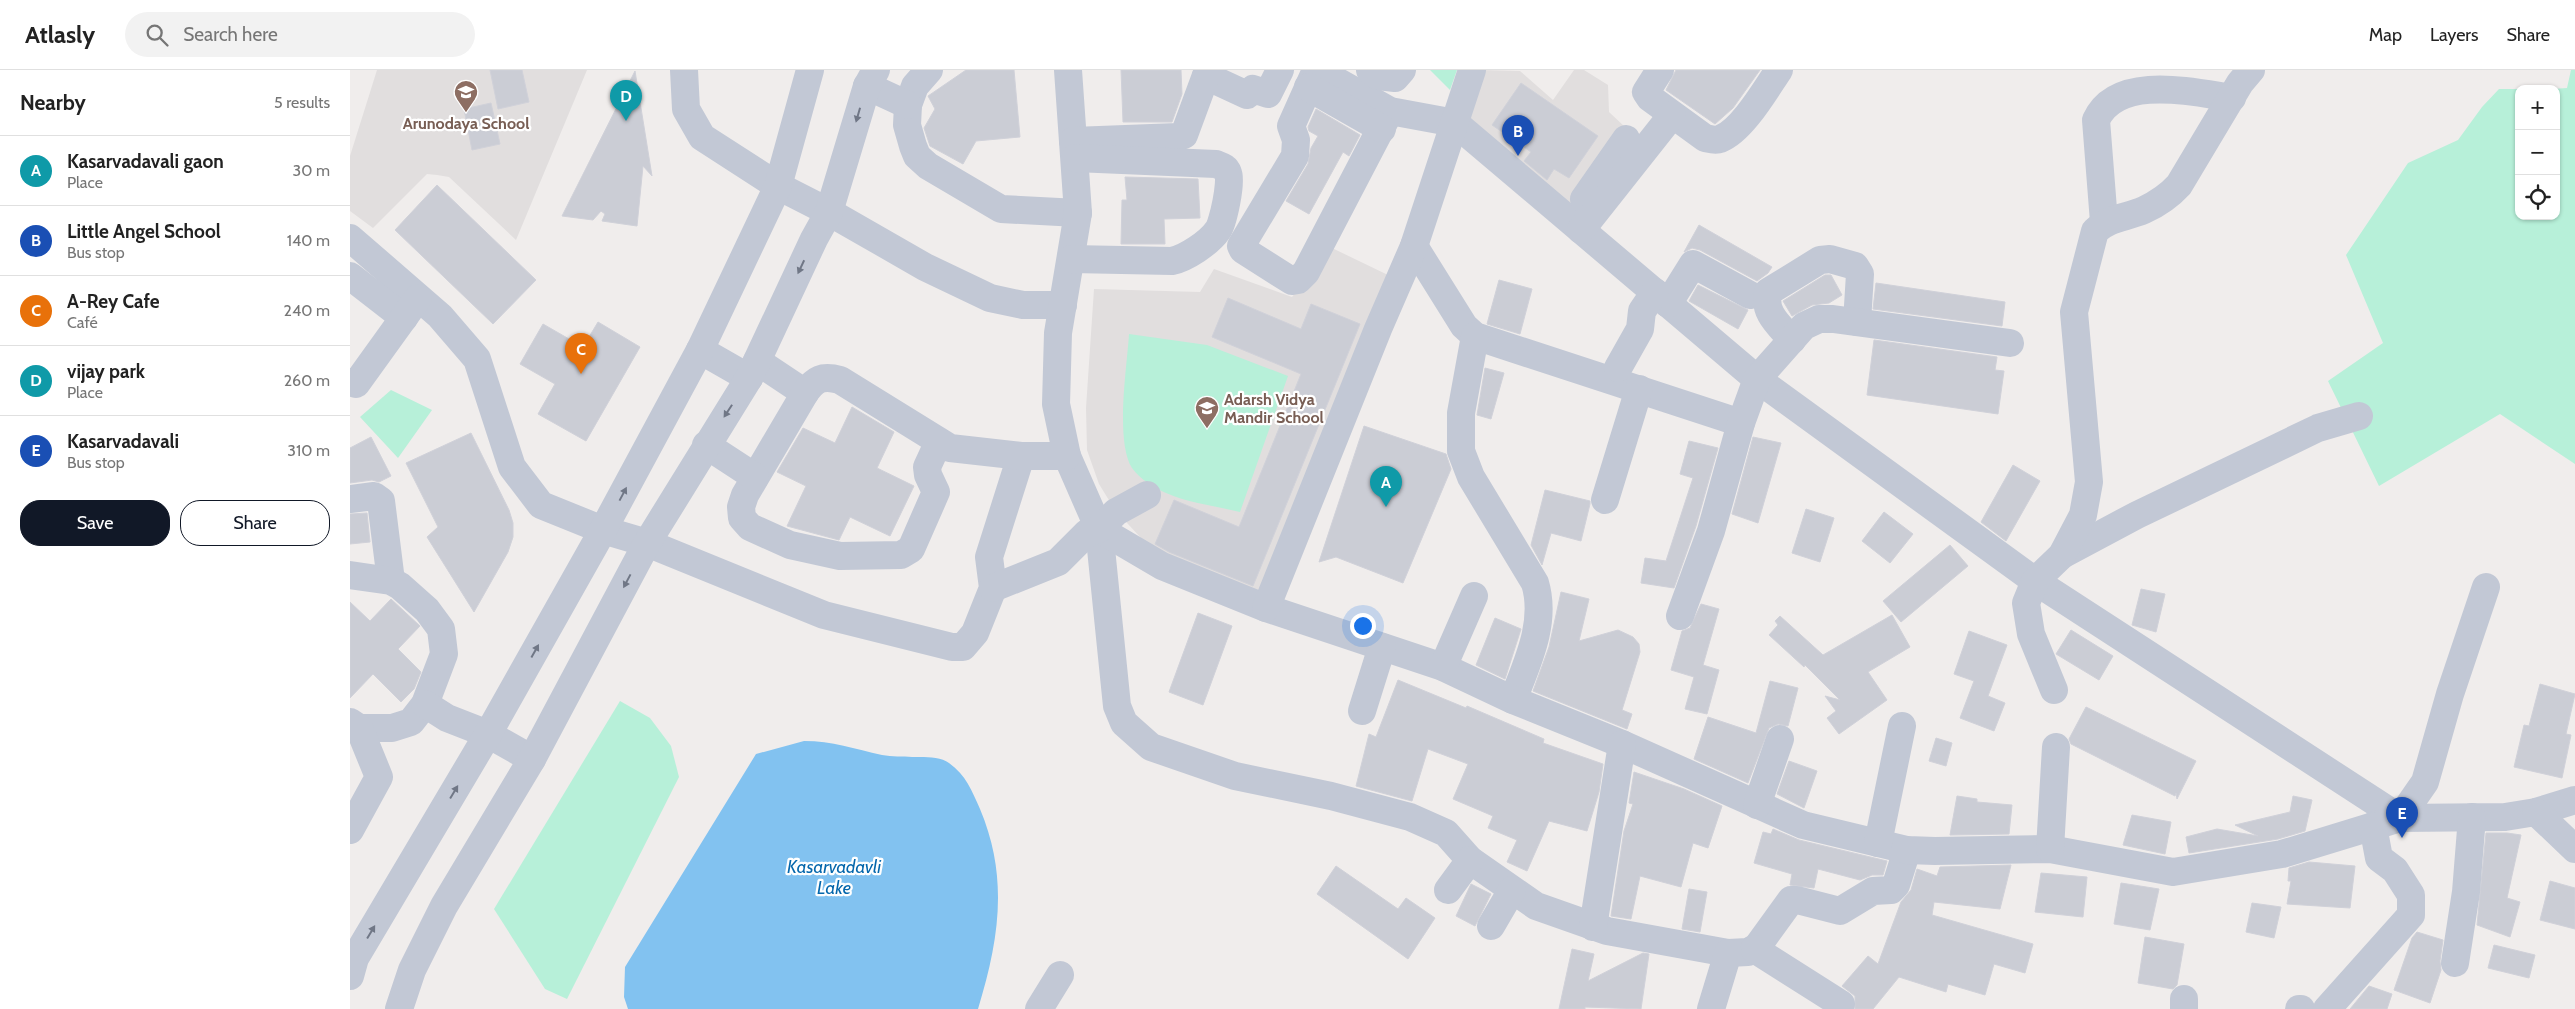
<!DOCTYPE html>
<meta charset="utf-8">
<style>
:root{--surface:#fff;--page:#f2f2f2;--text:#222;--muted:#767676;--line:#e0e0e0;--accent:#111827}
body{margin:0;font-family:Cabin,sans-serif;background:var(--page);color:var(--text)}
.controls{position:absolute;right:15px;top:15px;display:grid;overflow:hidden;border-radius:10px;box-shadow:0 1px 4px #0004}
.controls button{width:45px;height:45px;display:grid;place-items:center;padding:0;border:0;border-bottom:1px solid var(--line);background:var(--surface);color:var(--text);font:25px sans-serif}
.you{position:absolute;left:1012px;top:555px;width:18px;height:18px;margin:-12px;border:4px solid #fff;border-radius:50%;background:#1a73e8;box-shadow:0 0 0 8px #1a73e833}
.badge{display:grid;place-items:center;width:32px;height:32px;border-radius:50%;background:var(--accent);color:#fff;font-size:16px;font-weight:700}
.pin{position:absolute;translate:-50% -41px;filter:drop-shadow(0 1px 2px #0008)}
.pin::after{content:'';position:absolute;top:26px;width:18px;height:15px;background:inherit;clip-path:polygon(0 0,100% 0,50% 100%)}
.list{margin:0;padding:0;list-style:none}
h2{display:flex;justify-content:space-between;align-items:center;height:65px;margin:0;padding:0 20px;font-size:21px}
h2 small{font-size:16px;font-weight:400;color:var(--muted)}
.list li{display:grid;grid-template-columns:32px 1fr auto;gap:15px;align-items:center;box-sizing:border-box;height:70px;padding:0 20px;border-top:1px solid var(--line)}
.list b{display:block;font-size:19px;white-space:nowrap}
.list p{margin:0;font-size:16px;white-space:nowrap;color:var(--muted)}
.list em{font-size:16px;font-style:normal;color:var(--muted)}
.actions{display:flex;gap:10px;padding:15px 20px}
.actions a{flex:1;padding:11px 0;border:1px solid var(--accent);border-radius:20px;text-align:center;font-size:18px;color:var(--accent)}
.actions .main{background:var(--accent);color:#fff}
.icon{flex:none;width:28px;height:28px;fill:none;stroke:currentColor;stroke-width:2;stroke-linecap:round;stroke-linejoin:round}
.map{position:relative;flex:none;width:2225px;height:939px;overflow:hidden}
header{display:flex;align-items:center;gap:30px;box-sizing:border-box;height:70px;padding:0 25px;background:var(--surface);border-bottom:1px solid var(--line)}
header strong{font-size:24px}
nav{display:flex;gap:28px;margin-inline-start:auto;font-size:18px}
.search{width:350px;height:45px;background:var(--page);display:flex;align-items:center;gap:12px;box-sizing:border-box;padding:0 18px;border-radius:28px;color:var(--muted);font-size:19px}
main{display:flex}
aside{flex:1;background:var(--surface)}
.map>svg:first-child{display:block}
.education{fill:#e1dede}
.green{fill:#b7f0d9}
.water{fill:#82c2f0}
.building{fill:#cbcdd5;stroke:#d0d1d9}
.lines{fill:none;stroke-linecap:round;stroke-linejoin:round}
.minor{stroke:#c2c8d5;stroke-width:28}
.oneway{fill:#707786}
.labels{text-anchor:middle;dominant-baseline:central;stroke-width:4.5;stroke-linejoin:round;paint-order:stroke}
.education-label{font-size:16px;font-weight:bold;fill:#785e54;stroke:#fff}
.water-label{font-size:18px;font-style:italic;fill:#0567ac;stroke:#fff}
</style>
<header>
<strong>Atlasly</strong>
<div class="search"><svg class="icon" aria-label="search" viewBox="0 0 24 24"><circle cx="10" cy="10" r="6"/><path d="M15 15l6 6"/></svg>Search here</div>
<nav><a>Map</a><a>Layers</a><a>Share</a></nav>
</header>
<main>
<aside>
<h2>Nearby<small>5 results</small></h2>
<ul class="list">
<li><span class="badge" style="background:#0f9aa8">A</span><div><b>Kasarvadavali gaon</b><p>Place</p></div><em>30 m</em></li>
<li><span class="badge" style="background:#1a4fb4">B</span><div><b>Little Angel School</b><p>Bus stop</p></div><em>140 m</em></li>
<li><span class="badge" style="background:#e8710a">C</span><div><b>A-Rey Cafe</b><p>Café</p></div><em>240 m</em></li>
<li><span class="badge" style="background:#0f9aa8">D</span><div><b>vijay park</b><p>Place</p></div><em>260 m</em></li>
<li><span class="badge" style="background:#1a4fb4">E</span><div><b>Kasarvadavali</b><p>Bus stop</p></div><em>310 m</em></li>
</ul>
<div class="actions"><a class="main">Save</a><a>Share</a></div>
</aside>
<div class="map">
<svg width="2225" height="939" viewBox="0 0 2225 939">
<rect width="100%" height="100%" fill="#f0edec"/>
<!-- education -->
<g class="education">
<path d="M 27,0 L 237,0 L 166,170 L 99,107 L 87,105 L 77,104 L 23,158 L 0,141 L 0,86 Z"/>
<path d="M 1130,0 L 1170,1 L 1203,30 L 1224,0 L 1234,0 L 1258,15 L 1259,42 L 1275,57 L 1214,156 L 1110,60 Z"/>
<path d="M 982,178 L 1038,205 L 911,529 L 804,482 L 765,440 L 749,414 L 737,380 L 736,338 L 744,219 L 850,222 L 864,199 L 942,227 Z"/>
</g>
<!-- green -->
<g class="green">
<path d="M 1080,0 L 1107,0 L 1100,20 Z"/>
<path d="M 2221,0 L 2225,0 L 2225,394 L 2150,344 L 2029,416 L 1978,311 L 2033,273 L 1996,185 L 2058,93 L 2108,70 L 2132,37 L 2149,19 L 2169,19 L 2169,146 L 2206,146 L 2206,19 L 2202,19 L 2217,18 Z"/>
<path d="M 779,264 L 857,275 L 938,306 L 890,442 C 866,436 838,433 816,423 C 803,417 790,409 782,398 C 765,371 777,297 779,264 Z"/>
<path d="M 41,320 L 82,340 L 48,388 L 10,347 Z"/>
<path d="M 270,631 L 300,648 L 321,676 L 329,707 L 217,929 L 195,919 L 144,839 Z"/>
</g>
<!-- water -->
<path class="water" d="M 454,671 C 482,671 505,679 532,685 C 542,687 553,686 562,687 C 573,687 590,686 599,693 C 616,705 622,721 630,739 C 659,808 649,870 628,939 L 278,939 L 274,927 L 275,897 L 406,684 Z"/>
<!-- building -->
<g class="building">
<path d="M 140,0 L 172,0 L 179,32 L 148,39 Z"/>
<path d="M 616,0 L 664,0 L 670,67 L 626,71 L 613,94 L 580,76 L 574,58 L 585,39 L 578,26 Z"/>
<path d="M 771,0 L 831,0 L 832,24 L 822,52 L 773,52 Z"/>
<path d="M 1326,0 L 1410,0 L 1383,38 L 1365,54 L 1316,20 Z"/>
<path d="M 285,1 L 302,106 L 293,96 L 287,156 L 252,151 L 255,144 L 251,141 L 243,150 L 212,146 Z"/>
<path d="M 1171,13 L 1248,66 L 1219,108 L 1204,99 L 1197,110 L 1174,91 L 1181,82 L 1142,55 Z"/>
<path d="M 141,33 L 150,74 L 122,80 L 114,39 Z"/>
<path d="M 966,39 L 1010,65 L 999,86 L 993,82 L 959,144 L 936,131 L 958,94 L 961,78 L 968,66 L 959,61 L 958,57 Z"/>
<path d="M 775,107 L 848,109 L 850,148 L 814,149 L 815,174 L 771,174 L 772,130 L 777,130 Z"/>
<path d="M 87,115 L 186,210 L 143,254 L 45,160 Z"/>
<path d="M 1349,155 L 1422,197 L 1418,203 L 1407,211 L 1350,180 L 1342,178 L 1334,182 Z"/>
<path d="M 1475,205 L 1481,205 L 1492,225 L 1479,233 L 1462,235 L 1442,246 L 1433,231 Z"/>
<path d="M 1149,210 L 1182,219 L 1170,264 L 1137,254 Z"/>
<path d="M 1526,213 L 1655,232 L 1652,256 L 1523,239 Z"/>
<path d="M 1348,215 L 1398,240 L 1388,259 L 1339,231 Z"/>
<path d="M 878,228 L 951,259 L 961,234 L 1010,254 L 903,516 L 819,482 L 805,474 L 824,430 L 889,457 L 951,304 L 862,267 Z"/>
<path d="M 248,252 L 290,277 L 236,371 L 188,344 L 205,314 L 170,294 L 193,254 L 233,277 Z"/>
<path d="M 1524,270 L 1647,287 L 1645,300 L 1654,301 L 1648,344 L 1517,325 Z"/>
<path d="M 1135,298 L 1154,303 L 1141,349 L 1127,345 Z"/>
<path d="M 502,337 L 544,362 L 527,398 L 564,416 L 540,466 L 500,447 L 489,470 L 437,456 L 456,416 L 427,402 L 453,358 L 485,373 Z"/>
<path d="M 1014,356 L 1096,384 L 1101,399 L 1053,513 L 986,487 L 969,492 Z"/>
<path d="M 121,363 L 159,440 L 163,453 L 163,467 L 158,482 L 124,542 L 77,467 L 88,457 L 56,393 Z"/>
<path d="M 21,367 L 41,406 L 29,412 L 22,410 L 0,413 L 0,378 Z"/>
<path d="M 1403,367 L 1431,373 L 1408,453 L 1382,444 Z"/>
<path d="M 1339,371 L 1368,378 L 1346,456 L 1324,518 L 1291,513 L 1295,488 L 1316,491 L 1343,408 L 1330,404 Z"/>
<path d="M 1663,395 L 1690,411 L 1656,471 L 1631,452 Z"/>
<path d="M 1195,420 L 1240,431 L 1240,434 L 1231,471 L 1201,463 L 1192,495 L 1181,475 Z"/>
<path d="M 1456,439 L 1484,448 L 1470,492 L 1442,483 Z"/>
<path d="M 1534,442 L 1563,464 L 1540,493 L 1512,471 Z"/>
<path d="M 17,443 L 20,472 L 0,474 L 0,444 Z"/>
<path d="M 1600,475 L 1618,496 L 1551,552 L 1533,531 Z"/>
<path d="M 1791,519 L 1815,524 L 1806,562 L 1782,555 Z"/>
<path d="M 1211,522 L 1239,529 L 1229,571 L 1268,560 L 1283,567 L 1289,574 L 1290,582 L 1272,640 L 1282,644 L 1277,659 L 1183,621 L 1199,577 Z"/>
<path d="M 41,529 L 70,556 L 48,579 L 71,602 L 64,619 L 51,632 L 23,604 L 0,628 L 0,532 L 20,551 Z"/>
<path d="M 1351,534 L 1369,539 L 1353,595 L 1369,600 L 1357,644 L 1335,639 L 1344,607 L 1321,600 L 1332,561 L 1340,558 Z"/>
<path d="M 848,543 L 882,556 L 853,635 L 819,622 Z"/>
<path d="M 1542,545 L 1560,577 L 1518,602 L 1537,630 L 1489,664 L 1477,648 L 1486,641 L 1475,626 L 1490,630 L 1455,595 L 1454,597 L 1419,565 L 1428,555 L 1425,551 L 1430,546 L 1473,585 Z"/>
<path d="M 1145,548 L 1171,559 L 1155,609 L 1126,595 Z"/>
<path d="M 1721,560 L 1763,586 L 1749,610 L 1706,584 Z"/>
<path d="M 1619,561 L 1657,575 L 1638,626 L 1655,633 L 1644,661 L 1610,648 L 1624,611 L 1604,604 Z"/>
<path d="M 1048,610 L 1116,638 L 1117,636 L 1194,669 L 1193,673 L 1253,694 L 1249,722 L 1237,761 L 1199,751 L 1177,801 L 1157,792 L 1167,770 L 1138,758 L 1143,746 L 1103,729 L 1118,694 L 1078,679 L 1062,731 L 1006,716 L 1019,664 L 1026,667 Z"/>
<path d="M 1420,611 L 1448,618 L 1438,656 L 1428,654 L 1419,658 L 1398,713 L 1344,689 L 1358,647 L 1406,663 Z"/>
<path d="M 2190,614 L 2225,624 L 2216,664 L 2221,665 L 2212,708 L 2164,697 L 2174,655 L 2179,656 Z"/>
<path d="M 1736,637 L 1846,691 L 1827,729 L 1826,723 L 1825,726 L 1721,674 L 1719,669 Z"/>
<path d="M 1586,668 L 1602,673 L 1596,696 L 1579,691 Z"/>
<path d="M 1439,691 L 1467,701 L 1454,738 L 1427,724 Z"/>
<path d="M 1284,702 L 1334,719 L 1372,736 L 1358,778 L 1343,773 L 1331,817 L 1290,806 L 1281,849 L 1261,846 L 1274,761 L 1283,734 L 1279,733 Z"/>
<path d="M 1607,726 L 1627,729 L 1627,732 L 1662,735 L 1659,764 L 1600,765 Z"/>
<path d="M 1943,726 L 1962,730 L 1955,761 L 1928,769 L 1839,783 L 1836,767 L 1867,759 L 1908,766 L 1885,755 L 1940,742 Z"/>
<path d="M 1782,745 L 1821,752 L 1815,784 L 1773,775 Z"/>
<path d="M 1423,759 L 1449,770 L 1537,791 L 1533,805 L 1522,805 L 1510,810 L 1468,799 L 1464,818 L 1440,815 L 1442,804 L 1404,793 L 1413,762 L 1421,764 Z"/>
<path d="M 2136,763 L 2157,763 L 2171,765 L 2157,828 L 2170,832 L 2160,867 L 2127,855 Z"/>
<path d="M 1959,792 L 2005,796 L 2000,838 L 1937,834 L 1941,811 L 1938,811 L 1939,798 Z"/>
<path d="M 1661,795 L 1650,839 L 1584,832 L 1582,845 L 1683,874 L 1675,903 L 1644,894 L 1635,925 L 1598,914 L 1596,922 L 1549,907 L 1523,939 L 1505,939 L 1505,926 L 1492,916 L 1518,886 L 1528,894 L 1551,832 L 1561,820 L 1567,799 L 1587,806 L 1590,797 Z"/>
<path d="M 986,796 L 1048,839 L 1056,828 L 1085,848 L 1058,889 L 967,824 Z"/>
<path d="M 1691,803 L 1737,807 L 1733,847 L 1685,842 Z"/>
<path d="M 2200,811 L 2225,818 L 2225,859 L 2190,850 Z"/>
<path d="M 1771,813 L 1809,819 L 1800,860 L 1764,854 Z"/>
<path d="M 1121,814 L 1141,824 L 1125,856 L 1106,846 Z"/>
<path d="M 1339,819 L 1357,822 L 1350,862 L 1332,859 Z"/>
<path d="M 1902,833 L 1931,837 L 1924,868 L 1896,862 Z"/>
<path d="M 2067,862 L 2093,870 L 2090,891 L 2091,900 L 2080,933 L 2044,920 L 2062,868 Z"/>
<path d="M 1795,867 L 1834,874 L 1827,915 L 1823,919 L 1788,913 Z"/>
<path d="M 2144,875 L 2185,885 L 2179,908 L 2138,898 Z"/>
<path d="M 1222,879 L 1244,884 L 1238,911 L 1293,883 L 1299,884 L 1291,939 L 1235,937 L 1235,939 L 1209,939 Z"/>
<path d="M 2019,916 L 2042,924 L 2037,939 L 2000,939 Z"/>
</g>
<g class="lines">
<!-- minor -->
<g class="minor">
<path d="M 334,0 L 336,39 L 352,67 L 428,116 L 479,142 L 575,197 L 640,228 L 673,235 L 713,235"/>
<path d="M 579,0 L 565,16 L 558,35 L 557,55 L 563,76 L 567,86 L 578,96 L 651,139 L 728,143"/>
<path d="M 718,0 L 728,143 L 708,263 L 706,334 L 717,386 L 749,459 L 767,636 L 774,653 L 801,677 L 885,706 L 981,726 L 1060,747 L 1096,763 L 1120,790 L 1186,836 L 1257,861 L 1378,883 L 1398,882 L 1407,877 L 1441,830 L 1447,830 L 1490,841 L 1523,821 L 1541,820 L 1546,815 L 1557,780"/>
<path d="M 966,0 L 941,56 L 946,70 L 945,86 L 891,176 L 893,180 L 942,211 L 948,210 L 956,202 L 1040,41"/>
<path d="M 967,0 L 1040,41 L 1105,53 L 1407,309 L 1685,511 L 2050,748 L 2075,712 L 2100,624 L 2136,517"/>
<path d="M 1020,0 L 1028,6 L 1045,8 L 1052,0"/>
<path d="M 1310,0 L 1296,22 L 1300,28 L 1355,68 C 1360,69 1365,71 1370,69 C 1392,61 1416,19 1429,0"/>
<path d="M 856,6 L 897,25 L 903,19 L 918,24 L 930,0"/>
<path d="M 517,16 L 558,35"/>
<path d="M 958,17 L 1032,59"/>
<path d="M 723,71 L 828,67 L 834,65 L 858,0"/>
<path d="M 1234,129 L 1276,69"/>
<path d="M 1754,152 L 1746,50 C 1767,4 1842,22 1882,28"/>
<path d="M 1231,160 L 1322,45"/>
<path d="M 0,168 L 90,246 L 127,289 L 162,397 L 191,435 L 253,460 L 297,473 L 474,545 L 602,577 L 613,577 L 625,563 L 643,518 L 639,487 L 671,386"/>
<path d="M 1064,176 L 1114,256 L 1125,266 L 1391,353"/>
<path d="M 721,189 L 822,191 C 836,188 859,173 868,160 C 873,153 882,111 878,103 C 876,97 871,96 866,94 L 725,88"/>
<path d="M 0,206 L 54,248"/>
<path d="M 1318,234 L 1343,194 L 1400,225"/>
<path d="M 1125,266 L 1111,343 L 1111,381 L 1121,407 L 1185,513 C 1197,553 1177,593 1163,630"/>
<path d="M 1442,270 C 1429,255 1413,243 1418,222 L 1470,190 L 1480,189 L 1505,196 L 1510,204 L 1507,252"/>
<path d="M 350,280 L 399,308"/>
<path d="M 407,291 L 455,323"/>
<path d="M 1268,298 L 1290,259 L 1292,241 L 1305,222"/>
<path d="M 0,312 L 6,314 L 68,228"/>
<path d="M 589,371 L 577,397 L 578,405 L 586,422 L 561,479 L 551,485 L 490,486 L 440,475 L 400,457 L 392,448 L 391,437 L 395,425 L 455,323 C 465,309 472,305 490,310 L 600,378 L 671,386 L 717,386"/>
<path d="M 356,375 L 405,407"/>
<path d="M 0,429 L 24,426 L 31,431 L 41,511"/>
<path d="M 1255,430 L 1289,319"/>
<path d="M 749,459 L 812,496 L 916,538 L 1093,597 L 1163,630 L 1272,674 L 1453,755 L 1557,780 L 1585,781 L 1700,779 L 1823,802 L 1932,784 L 2050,748 L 2155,747 L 2186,742 L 2225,730"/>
<path d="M 1712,485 L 1787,445 L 1968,358 L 2009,346"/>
<path d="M 0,505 L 41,511 L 50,516 L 77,540 L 91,559 L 94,584 L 75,634 L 61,652 L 42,658 L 9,658"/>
<path d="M 643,518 L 708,492 L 737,463 L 749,459 L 766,442 L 797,425"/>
<path d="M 916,538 L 1028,259 L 1064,176 L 1122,0"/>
<path d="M 1330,546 L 1361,461 L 1391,353 L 1407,309 L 1454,256 L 1469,249 L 1483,249 L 1660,273"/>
<path d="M 1093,597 L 1124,526"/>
<path d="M 1704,620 L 1681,564 L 1676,533 L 1685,511 L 1712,485 L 1733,445 L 1739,412 L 1724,242 L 1745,161 C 1760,147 1776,148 1794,140 C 1807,134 1819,126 1829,115 L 1890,13 L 1901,0"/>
<path d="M 75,634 L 97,648 L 138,664 L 182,689"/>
<path d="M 1012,641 L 1032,577"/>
<path d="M 0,652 L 9,658 L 29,707 L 0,760"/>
<path d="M 1407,735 L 1430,669"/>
<path d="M 2186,742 L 2225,779"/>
<path d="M 1528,773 L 1552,656"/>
<path d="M 1700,779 L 1706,677"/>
<path d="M 1098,820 L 1120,790"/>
<path d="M 1141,856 L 1162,820"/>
<path d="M 1243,857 L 1272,674"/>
<path d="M 1404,879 L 1491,934"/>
<path d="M 2105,893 L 2116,822 L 2122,747"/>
<path d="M 0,906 L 5,888 L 138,664 L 253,460 L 350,280 L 428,116 L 460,0"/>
<path d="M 49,939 L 62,900 L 94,836 L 182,689 L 297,473 L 399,308 L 464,169 L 479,142 L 517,16 L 526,0"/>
<path d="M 689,939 L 710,905"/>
<path d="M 1361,939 L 1378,883"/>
<path d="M 1834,939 L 1834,929"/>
<path d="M 1949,939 L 1951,939"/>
<path d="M 1977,939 L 2061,845 L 2061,825 L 2045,800 L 2029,788 L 2023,756"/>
</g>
</g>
<!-- one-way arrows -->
<defs><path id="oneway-solid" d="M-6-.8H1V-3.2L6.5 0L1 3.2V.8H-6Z" transform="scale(1.25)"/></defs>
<g class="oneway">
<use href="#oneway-solid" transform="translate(508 45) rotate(106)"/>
<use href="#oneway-solid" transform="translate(451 197) rotate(115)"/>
<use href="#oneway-solid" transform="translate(378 341) rotate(123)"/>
<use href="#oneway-solid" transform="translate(273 424) rotate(-62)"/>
<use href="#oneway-solid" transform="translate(277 511) rotate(118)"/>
<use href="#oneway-solid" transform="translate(185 581) rotate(-61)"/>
<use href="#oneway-solid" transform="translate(104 722) rotate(-59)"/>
<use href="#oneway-solid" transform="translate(21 862) rotate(-59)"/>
</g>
<!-- icons -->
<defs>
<g id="school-pin" transform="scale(1.25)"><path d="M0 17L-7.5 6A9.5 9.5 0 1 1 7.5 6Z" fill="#8d6e63" stroke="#fff"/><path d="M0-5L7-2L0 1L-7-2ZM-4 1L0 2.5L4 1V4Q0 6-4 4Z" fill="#fff"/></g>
</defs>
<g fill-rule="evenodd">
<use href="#school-pin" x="116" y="22"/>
<use href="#school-pin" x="857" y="338"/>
</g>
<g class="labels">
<!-- education labels -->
<g class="education-label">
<text x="116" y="53">Arunodaya School</text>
<text x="874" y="329" text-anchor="start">Adarsh Vidya<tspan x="874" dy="18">Mandir School</tspan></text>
</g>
<!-- water labels -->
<g class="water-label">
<text x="484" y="797">Kasarvadavli<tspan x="484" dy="21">Lake</tspan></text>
</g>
</g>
</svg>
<div class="controls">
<button>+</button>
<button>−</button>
<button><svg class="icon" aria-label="locate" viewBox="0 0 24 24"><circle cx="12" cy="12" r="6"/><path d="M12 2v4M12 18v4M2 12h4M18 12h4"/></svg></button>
</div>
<div class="you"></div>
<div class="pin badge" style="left:1036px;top:437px;background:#0f9aa8">A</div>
<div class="pin badge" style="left:1168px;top:86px;background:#1a4fb4">B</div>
<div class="pin badge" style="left:231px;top:304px;background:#e8710a">C</div>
<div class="pin badge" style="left:276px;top:51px;background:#0f9aa8">D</div>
<div class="pin badge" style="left:2052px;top:768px;background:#1a4fb4">E</div>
</div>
</main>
